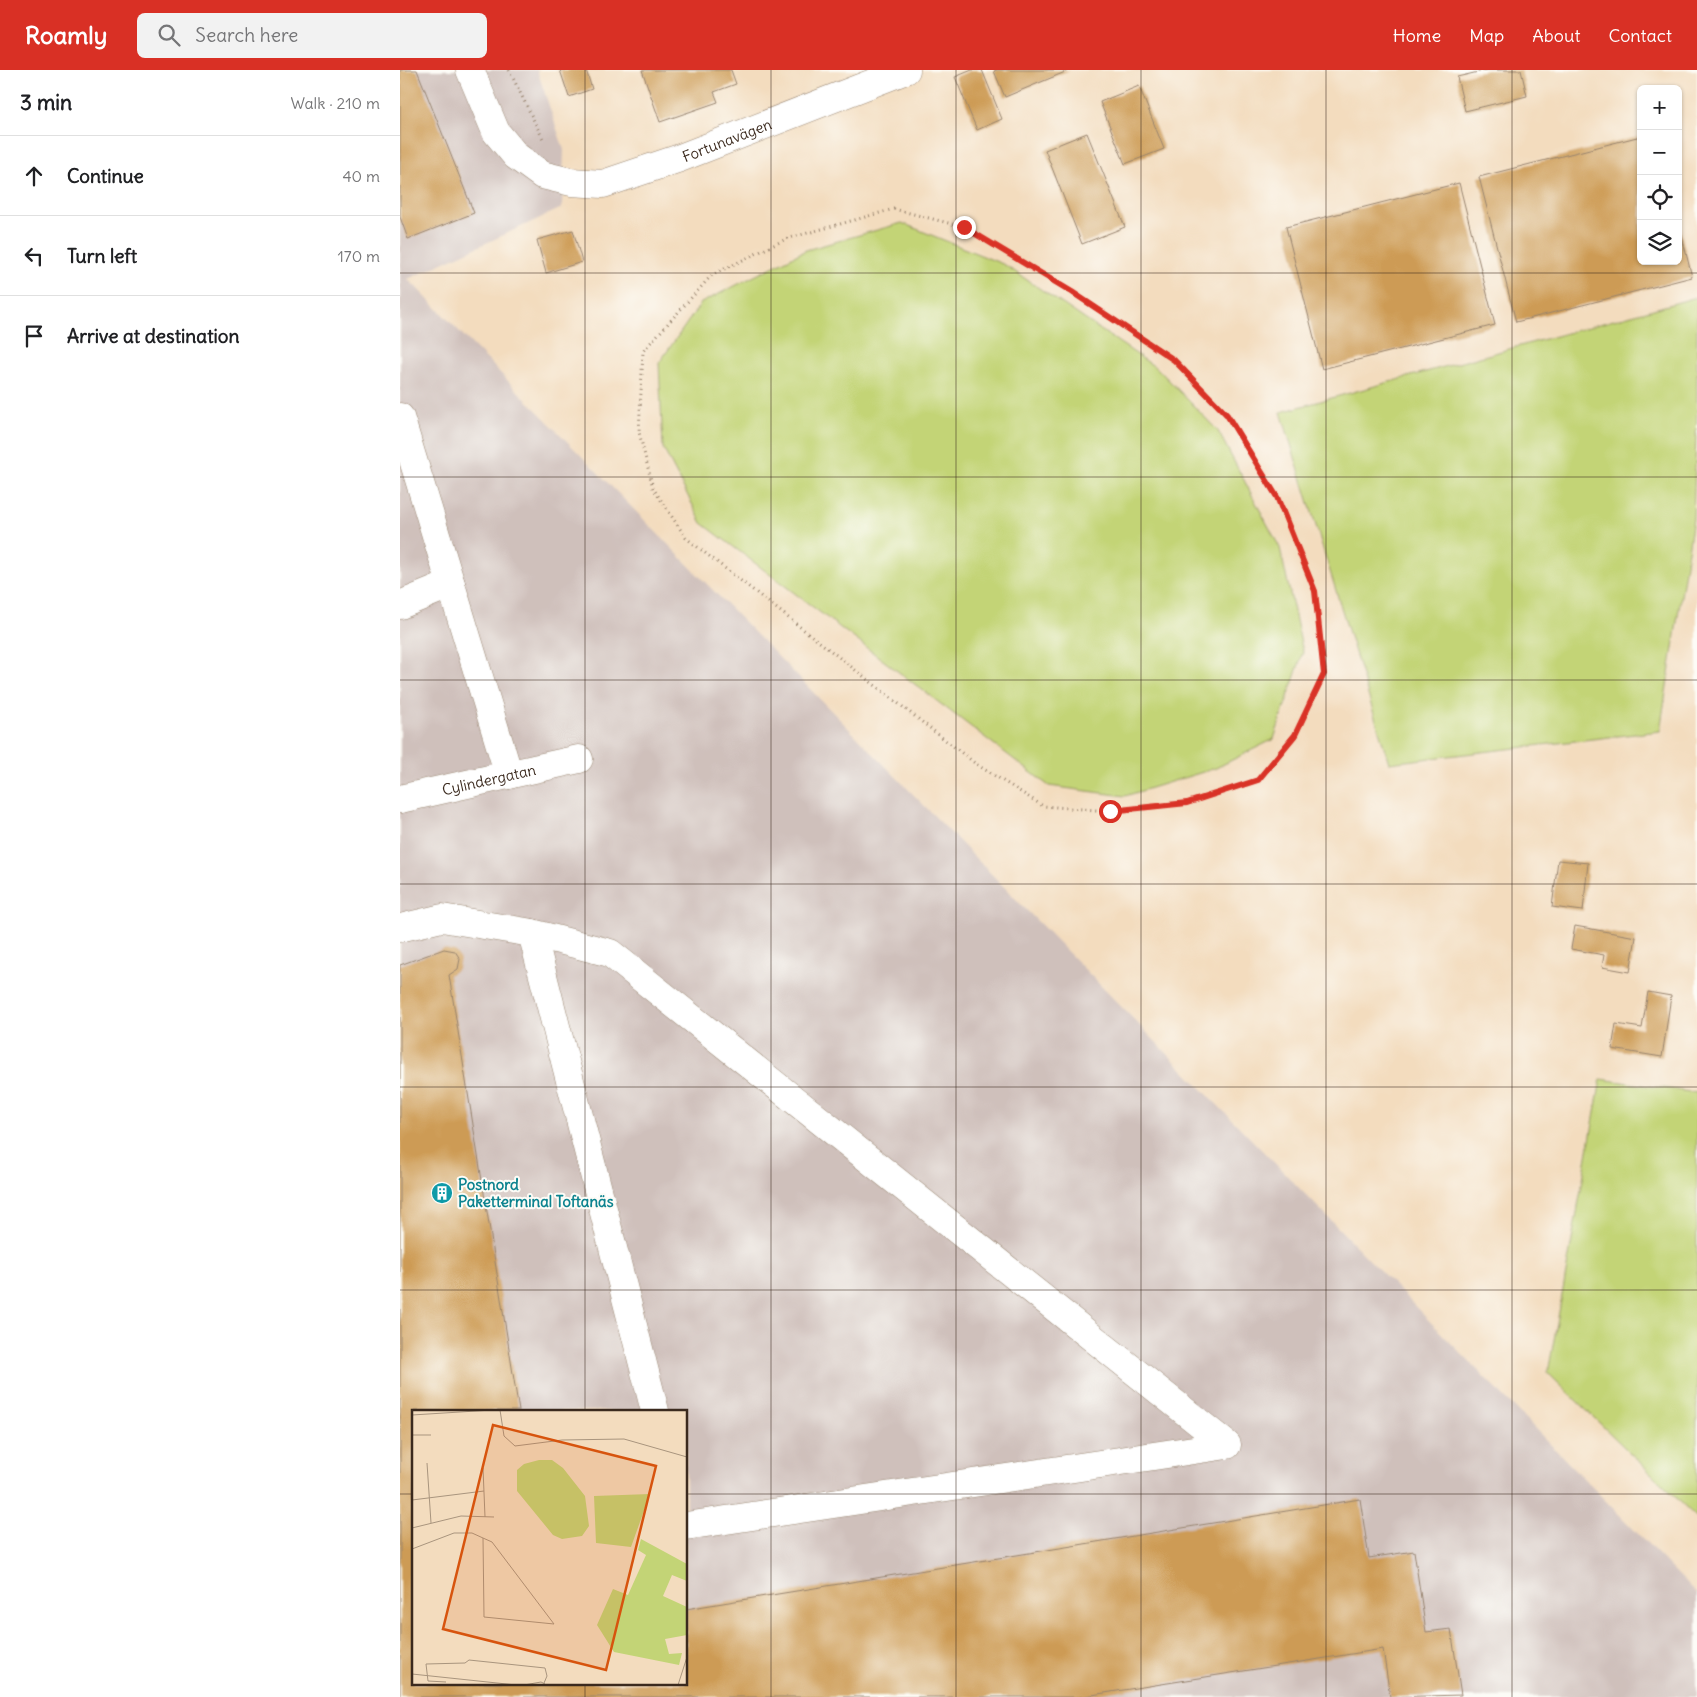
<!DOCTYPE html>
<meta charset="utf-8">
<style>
:root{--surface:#fff;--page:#f2f2f2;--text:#202124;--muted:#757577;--line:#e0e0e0;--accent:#d93025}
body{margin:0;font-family:Delius,sans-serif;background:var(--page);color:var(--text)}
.controls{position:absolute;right:15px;top:15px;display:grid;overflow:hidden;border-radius:8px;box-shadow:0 1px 4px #0004}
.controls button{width:45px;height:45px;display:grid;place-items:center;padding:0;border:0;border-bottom:1px solid var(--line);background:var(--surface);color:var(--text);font:25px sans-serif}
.stop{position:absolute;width:15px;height:15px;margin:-11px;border:4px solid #d93025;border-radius:50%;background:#fff}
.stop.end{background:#d93025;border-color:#fff;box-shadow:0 1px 5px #0008}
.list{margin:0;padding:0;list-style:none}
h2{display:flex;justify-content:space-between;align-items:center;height:65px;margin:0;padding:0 20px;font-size:21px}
h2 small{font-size:16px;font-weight:400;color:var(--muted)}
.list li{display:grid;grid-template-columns:32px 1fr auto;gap:15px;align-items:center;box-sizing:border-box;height:80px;padding:0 20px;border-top:1px solid var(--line)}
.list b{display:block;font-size:19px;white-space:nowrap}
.list em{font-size:16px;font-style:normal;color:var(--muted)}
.icon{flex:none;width:28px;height:28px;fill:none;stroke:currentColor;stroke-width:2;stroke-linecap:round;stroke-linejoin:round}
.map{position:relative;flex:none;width:1297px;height:1627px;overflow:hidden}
header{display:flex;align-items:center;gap:30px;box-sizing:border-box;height:70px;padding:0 25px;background:var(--accent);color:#fff}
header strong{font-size:24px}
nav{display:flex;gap:28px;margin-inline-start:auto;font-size:18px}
.search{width:350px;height:45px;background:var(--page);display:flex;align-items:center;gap:12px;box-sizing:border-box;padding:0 18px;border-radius:8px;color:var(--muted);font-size:19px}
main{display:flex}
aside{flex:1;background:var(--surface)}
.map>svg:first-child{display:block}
.industrial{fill:#cfc0bb;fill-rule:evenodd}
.green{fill:#c3d476;stroke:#7f7f4a}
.building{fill:#cd9b54}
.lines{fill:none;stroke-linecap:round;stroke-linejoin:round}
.minor-casing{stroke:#97836e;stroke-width:29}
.path{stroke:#97836e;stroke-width:3;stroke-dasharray:1 4;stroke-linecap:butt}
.minor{stroke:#fff;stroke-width:28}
.route{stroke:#d93025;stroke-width:6}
.grid{fill:none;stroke:#3b2a1e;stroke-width:1;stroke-opacity:0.55}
.labels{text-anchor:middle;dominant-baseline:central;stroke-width:4;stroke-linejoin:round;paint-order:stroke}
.street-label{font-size:15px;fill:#3b2a1e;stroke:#fdfcf7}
.culture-label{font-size:15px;font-weight:bold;fill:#0d838f;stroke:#fdfcf7;text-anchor:start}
.inset-road{fill:none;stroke:#a9957e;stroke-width:1}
.view{fill:#d7540e;fill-opacity:0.15;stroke:#d7540e;stroke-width:2.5}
.inset-edge{fill:none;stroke:#3b2a1e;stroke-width:2.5}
</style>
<header>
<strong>Roamly</strong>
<div class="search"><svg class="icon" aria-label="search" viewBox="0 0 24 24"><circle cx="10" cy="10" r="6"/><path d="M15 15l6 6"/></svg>Search here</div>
<nav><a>Home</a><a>Map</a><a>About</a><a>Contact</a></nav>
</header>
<main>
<aside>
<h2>3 min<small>Walk · 210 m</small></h2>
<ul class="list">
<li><svg class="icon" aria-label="ahead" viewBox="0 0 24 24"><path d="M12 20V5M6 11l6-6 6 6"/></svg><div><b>Continue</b></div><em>40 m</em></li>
<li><svg class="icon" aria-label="left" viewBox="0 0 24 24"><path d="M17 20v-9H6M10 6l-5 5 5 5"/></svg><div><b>Turn left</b></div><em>170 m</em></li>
<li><svg class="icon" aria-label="arrive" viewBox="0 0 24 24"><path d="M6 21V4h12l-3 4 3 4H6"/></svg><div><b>Arrive at destination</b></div></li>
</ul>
</aside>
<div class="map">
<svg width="1297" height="1627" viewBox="0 0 1297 1627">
<rect width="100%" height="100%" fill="#fdfcf7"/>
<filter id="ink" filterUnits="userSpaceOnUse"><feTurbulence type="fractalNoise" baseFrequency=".02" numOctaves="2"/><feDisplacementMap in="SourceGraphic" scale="10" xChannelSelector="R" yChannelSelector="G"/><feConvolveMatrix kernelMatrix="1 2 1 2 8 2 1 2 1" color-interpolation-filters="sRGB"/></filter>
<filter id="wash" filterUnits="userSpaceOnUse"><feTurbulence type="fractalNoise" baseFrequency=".0096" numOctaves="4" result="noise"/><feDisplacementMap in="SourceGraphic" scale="20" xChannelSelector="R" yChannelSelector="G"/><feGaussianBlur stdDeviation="1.12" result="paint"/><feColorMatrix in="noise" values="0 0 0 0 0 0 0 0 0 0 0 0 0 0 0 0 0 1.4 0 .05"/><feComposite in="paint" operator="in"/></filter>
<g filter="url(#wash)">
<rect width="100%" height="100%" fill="#f3dcbe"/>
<!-- industrial -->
<path class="industrial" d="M 0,0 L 137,0 L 164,80 L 162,138 L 8,209 L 1297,1524 L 1297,1627 L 0,1627 ZM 14,1341 L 286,1341 L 286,1613 L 14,1613 Z"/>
<!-- green -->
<g class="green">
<path d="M 502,153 L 605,195 L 758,299 L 818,361 L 880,478 L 903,582 L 874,669 L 816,698 L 725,726 L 649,716 L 302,453 L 263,378 L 259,293 L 301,233 L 406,180 Z"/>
<path d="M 1297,227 L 1297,343 L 1293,449 L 1260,661 L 989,693 L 881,342 Z"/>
<path d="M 1201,1009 L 1297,1023 L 1297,1448 L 1148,1303 Z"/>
</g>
<g id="blocks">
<!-- building -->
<g class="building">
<path d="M 0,0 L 17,0 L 74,143 L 8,169 L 0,147 Z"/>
<path d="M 160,0 L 186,0 L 192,19 L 169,27 Z"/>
<path d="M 242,0 L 331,0 L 336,14 L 314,22 L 318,32 L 260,52 Z"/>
<path d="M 572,0 L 582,0 L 602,49 L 577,60 L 555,7 Z"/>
<path d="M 597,0 L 670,0 L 605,27 L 594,1 Z"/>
<path d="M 1087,0 L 1121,0 L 1127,26 L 1065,41 L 1057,7 Z"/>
<path d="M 739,16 L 764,79 L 725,94 L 700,32 Z"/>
<path d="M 687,63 L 725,157 L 682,174 L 645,80 Z"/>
<path d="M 1241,66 L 1241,191 L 1278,191 L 1279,155 L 1292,207 L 1116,252 L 1079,107 Z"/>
<path d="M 1059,113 L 1095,255 L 922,299 L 886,157 Z"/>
<path d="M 173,160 L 182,192 L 146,203 L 137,170 Z"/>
<path d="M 1158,790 L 1188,793 L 1183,841 L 1152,837 Z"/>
<path d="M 1175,856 L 1236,867 L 1230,902 L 1202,897 L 1204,885 L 1171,879 Z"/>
<path d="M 44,879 L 55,881 L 60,889 L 58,899 L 49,905 L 119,1341 L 14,1341 L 14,1613 L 286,1613 L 286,1539 L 960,1429 L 969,1488 L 1014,1481 L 1026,1562 L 1051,1559 L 1061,1625 L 990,1627 L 983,1579 L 679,1627 L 0,1627 L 0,895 Z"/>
<path d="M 1248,922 L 1271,926 L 1262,987 L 1212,979 L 1216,954 L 1242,958 Z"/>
</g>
</g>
</g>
<g filter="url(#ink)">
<use href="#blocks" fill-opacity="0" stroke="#97836e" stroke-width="1"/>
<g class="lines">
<!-- minor casing -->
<g class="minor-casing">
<g id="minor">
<path id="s1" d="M 70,0 L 96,62 L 116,86 L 142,105 L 171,112 L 203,114 L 280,88 L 506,0"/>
<path d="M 0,347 L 109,705"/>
<path d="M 0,535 L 51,514"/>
<path id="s2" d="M 0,729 L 179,689"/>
<path d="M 0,858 L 42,848 L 132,863 L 210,883 L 827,1375 L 286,1456"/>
<path d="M 132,863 L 255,1341"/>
</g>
</g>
<!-- path -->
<g class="path">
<path d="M 109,0 L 144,71"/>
<path d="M 494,139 L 564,157 L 672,222 L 775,290 L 827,345 L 877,427 L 915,521 L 924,604 L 895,665 L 858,710 L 787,733 L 709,741 L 643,736 L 576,694 L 286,468 L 253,418 L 239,362 L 243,281 L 312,205 L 386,169 Z"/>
</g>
<!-- minor -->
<use href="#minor" class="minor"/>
</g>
</g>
<g class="lines" filter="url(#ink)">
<!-- route -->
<path class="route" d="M 564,157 L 672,222 L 774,290 L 827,345 L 877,427 L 915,521 L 924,604 L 895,665 L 858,710 L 787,733 L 710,741"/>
</g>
<!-- grid -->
<path class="grid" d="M 185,0 L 185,1341M 371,0 L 371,1627M 556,0 L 556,1627M 741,0 L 741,1627M 926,0 L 926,1627M 1112,0 L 1112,1627M 0,203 L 1297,203M 0,407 L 1297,407M 0,610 L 1297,610M 0,814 L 1297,814M 0,1017 L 1297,1017M 0,1220 L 1297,1220M 0,1424 L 14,1424M 286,1424 L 1297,1424M 185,1613 L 185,1627"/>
<!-- icons -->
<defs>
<g id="building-disc" transform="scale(1.125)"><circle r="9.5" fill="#0f9aa8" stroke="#fdfcf7"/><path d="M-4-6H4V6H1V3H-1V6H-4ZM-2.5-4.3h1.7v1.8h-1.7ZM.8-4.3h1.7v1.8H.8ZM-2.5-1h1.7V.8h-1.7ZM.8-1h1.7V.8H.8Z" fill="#fff"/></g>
</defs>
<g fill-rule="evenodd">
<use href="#building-disc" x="42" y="1123"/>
</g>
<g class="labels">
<!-- street labels -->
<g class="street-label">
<text stroke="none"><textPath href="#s1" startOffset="324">Fortunavägen</textPath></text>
<text stroke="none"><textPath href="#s2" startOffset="91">Cylindergatan</textPath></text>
</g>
<!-- culture labels -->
<g class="culture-label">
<text x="58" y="1114">Postnord<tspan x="58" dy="17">Paketterminal Toftanäs</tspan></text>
</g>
</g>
<!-- overview -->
<g transform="translate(12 1340)">
<rect width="275" height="275" fill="#f3dcbe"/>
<path d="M 127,50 L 140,50 L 151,58 L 173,86 L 177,116 L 170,126 L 150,129 L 141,125 L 105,81 L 105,60 L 112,54 ZM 238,84 L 219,137 L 184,133 L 182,86 ZM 229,129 L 275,154 L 275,171 L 260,165 L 251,186 L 275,197 L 275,225 L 253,229 L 257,244 L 270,243 L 267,255 L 202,242 L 185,215 L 201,179 L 216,185 L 234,145 L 226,140 Z" fill="#c3d476"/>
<path class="inset-road" d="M 88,0 L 92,26 L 103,36 L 150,30 L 212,29 L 275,47M 0,5 L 80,0M 0,25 L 19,25M 15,53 L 19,113M 71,58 L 73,107M 0,90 L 72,81M 0,118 L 49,106 L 82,107M 0,139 L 42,123 L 60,123 L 71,128 L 80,132 L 142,214 L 72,207 L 71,128M 0,264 L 104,275M 34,272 L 16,271 L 14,254 L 53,253 L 57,250 L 133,258 L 135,266 L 132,273M 112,275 L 129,272 L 133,274M 266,275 L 275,247"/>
<path class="view" d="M 81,15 L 244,56 L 194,260 L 31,219 Z"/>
<rect width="275" height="275" class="inset-edge"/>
</g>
</svg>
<div class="controls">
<button>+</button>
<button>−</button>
<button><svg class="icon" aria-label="locate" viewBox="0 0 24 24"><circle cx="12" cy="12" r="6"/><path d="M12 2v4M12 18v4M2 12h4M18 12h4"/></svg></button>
<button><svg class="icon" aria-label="layers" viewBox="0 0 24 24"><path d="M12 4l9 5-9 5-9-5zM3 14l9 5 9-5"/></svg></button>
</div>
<div class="stop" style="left:710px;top:741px"></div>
<div class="stop end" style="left:564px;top:157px"></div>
</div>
</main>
